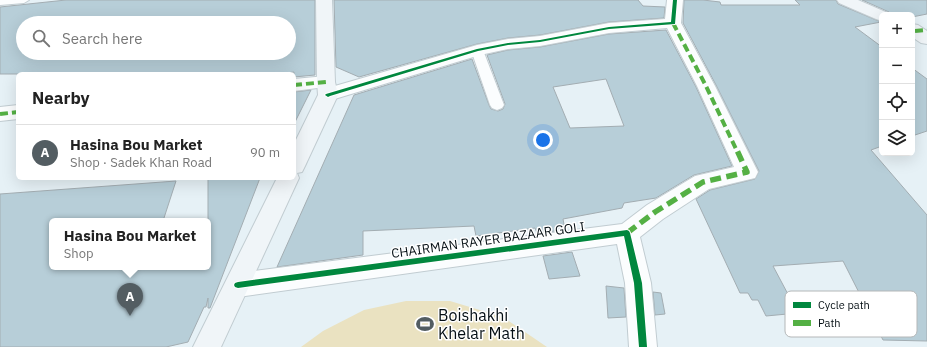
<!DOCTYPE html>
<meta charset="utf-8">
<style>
:root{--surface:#fff;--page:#f6f6f6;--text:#222;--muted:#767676;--line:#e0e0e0;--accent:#535d62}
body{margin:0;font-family:"IBM Plex Sans",sans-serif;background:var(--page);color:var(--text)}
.controls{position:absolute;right:12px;top:12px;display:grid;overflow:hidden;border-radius:6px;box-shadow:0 4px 16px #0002}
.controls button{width:36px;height:36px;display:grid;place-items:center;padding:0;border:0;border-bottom:1px solid var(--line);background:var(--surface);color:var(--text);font:20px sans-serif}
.you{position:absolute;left:543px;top:140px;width:14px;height:14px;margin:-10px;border:3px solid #fff;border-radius:50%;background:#1a73e8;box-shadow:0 0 0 6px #1a73e833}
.badge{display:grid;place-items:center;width:26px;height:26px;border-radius:50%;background:var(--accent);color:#fff;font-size:13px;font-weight:700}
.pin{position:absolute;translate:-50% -33px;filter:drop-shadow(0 1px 2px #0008)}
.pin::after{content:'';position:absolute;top:21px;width:14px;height:12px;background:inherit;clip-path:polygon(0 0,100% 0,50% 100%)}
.popup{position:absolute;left:49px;top:218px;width:162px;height:52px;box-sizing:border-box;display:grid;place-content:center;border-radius:6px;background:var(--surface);filter:drop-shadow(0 1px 3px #0005);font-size:13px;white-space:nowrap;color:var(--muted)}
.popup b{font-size:15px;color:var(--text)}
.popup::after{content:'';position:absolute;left:50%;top:100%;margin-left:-8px;border:8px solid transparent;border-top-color:var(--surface)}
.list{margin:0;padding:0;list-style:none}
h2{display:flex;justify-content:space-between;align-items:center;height:52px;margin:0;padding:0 16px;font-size:17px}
h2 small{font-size:13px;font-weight:400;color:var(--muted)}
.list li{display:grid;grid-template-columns:26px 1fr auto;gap:12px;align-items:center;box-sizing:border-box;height:56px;padding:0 16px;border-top:1px solid var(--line)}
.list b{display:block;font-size:15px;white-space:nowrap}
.list p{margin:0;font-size:13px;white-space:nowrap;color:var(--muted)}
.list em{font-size:13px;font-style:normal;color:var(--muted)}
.icon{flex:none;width:22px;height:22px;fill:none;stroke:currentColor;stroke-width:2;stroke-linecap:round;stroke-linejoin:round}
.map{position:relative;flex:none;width:927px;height:347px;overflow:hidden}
.search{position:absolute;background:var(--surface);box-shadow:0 4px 16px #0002;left:16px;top:16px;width:280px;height:44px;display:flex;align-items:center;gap:10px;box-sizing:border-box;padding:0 14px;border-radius:22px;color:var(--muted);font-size:15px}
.panel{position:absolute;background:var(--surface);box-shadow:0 4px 16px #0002;left:16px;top:72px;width:280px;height:108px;border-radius:6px}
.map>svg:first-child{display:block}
.green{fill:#eae2c1}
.building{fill:#b7ced8;stroke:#a3adb2;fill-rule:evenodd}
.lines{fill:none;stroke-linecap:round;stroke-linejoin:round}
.lane-casing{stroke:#c1ccd1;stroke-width:2}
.street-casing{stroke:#c1ccd1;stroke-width:2}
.secondary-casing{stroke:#c1ccd1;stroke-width:2}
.lane{fill:#fbfdfe;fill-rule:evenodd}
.street{fill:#fbfdfe;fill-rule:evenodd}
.secondary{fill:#f0f5f8;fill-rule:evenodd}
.quiet-far1{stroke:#54b044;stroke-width:4;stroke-dasharray:8 4;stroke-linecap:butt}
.quiet{stroke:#54b044;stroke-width:5.5;stroke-dasharray:11 5.5;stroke-linecap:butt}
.cycleway-casing{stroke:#fff;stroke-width:2}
.cycleway{fill:#00873e;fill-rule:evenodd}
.labels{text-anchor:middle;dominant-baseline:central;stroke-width:3;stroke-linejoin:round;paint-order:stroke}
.street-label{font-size:13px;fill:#040e13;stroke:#fff}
.near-poi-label{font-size:16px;fill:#040e13;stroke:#fff;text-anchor:start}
.key{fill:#fff;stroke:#b4b7b8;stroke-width:1}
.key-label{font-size:11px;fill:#040e13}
</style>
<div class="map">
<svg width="927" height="347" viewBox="0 0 927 347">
<rect width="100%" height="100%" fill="#e6f1f6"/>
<!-- green -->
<path class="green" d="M 406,301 L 450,301 L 503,317 L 547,347 L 301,347 L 323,331 L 364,310 Z"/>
<!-- building -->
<g class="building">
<path d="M 66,0 L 315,0 L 315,75 L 294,77 L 294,72 L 276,74 L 0,74 L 0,7 ZM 23,23 L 289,23 L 289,53 L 23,53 Z"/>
<path d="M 334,0 L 638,0 L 643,6 L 665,7 L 664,18 L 609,22 L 540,35 L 508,38 L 477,44 L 359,77 L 336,67 Z"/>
<path d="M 684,0 L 703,0 L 720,2 L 721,5 L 800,5 L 795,0 L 836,0 L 838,4 L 881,22 L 855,27 L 882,47 L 882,146 L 871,150 L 927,215 L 927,341 L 883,340 L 843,261 L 773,266 L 798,313 L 766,316 L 758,300 L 752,300 L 748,293 L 740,293 L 696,199 L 710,190 L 755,179 L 759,171 L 716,85 L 683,23 Z"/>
<path d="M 862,0 L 927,0 L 927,14 L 912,17 L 912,15 L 890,15 L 889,12 Z"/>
<path d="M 666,30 L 696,87 L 732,166 L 694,175 L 656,198 L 624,203 L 622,208 L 563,219 L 565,230 L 537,233 L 535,228 L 476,236 L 474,226 L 363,231 L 363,255 L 277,267 L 354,95 L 472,59 L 489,105 L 491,109 L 498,111 L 503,109 L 505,104 L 487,55 L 508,50 L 540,47 L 609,34 ZM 606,79 L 624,126 L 570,128 L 553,87 Z"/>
<path d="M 912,68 L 927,79 L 927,131 L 912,136 Z"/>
<path d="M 311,90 L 294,124 L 294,92 Z"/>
<path d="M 208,178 L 260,178 L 210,308 L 208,308 L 208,298 L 206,307 L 204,307 L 188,342 L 166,347 L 0,347 L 0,194 L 176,181 L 163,221 L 52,221 L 52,267 L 208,267 Z"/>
<path d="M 572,252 L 580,276 L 549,279 L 543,256 Z"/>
<path d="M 606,286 L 624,288 L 626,317 L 608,318 Z"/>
<path d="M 653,292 L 661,293 L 665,314 L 655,315 Z"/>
</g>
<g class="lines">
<!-- lane casing -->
<g class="lane-casing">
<g id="lane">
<path d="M 0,0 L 29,0 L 24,3 L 0,5 Z"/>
<path d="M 477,46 L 481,47 L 483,50 L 504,105 L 502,108 L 497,110 L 492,108 L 490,105 L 471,50 L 473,47 Z"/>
</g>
</g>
<!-- street casing -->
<g class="street-casing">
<g id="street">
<path d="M 667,0 L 683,0 L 681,23 L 715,86 L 758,172 L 755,178 L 709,189 L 663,219 L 640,237 L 651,283 L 657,347 L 629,347 L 625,283 L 617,244 L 238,297 L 229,293 L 225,285 L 229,277 L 238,273 L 622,224 L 647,205 L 695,176 L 734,167 L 697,86 L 667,28 L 609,33 L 540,46 L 508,49 L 480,55 L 328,101 L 321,100 L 318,95 L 321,90 L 477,45 L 508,39 L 540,36 L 609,23 L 665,19 Z"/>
<path d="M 326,76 L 333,78 L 335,82 L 333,86 L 294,91 L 294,79 Z"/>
<path d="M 18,105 L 18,119 L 0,121 L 0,107 Z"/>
</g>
</g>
<!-- secondary casing -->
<g class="secondary-casing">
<g id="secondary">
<path d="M 316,0 L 332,0 L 335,82 L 338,95 L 305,166 L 302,172 L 297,173 L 299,178 L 221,347 L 193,347 L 277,178 L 294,178 L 294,144 L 318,95 L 317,82 Z"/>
<path d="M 837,0 L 858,0 L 888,13 L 889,15 L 882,15 L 882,21 L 876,19 L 839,3 Z"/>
<path d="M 912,24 L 918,25 L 927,31 L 927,44 L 921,43 L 912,37 Z"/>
</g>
</g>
<!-- lane -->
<use href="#lane" class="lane"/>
<!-- street -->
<use href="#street" class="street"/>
<!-- secondary -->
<use href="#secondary" class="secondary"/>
<!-- quiet-far1 -->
<g class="quiet-far1">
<path d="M 673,23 L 706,86 L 736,149"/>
<path d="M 915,31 L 927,30"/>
<path d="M 294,85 L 326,82"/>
<path d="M 0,114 L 18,112"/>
</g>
<!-- quiet -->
<path class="quiet" d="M 627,233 L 655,212 L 703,182 L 747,172 L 736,148"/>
<!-- cycleway casing -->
<g class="cycleway-casing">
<g id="cycleway">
<path d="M 673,0 L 677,0 L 675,24 L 609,29 L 540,42 L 508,45 L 478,51 L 330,96 L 328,97 L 325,95 L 326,94 L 477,49 L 508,43 L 540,40 L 609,27 L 671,22 Z"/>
<path d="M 627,230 L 629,231 L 630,233 L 642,283 L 647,347 L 639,347 L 634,283 L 624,236 L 238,288 L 235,287 L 234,285 L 235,283 L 238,282 Z"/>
</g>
</g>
<!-- cycleway -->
<use href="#cycleway" class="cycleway"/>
</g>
<!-- icons -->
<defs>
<g id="stadium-bare" transform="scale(1.38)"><path d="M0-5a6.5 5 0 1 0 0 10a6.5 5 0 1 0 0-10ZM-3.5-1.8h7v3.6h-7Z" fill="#535d62" stroke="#fff" stroke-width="2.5" paint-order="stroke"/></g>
</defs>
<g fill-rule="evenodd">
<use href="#stadium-bare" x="425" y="324"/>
</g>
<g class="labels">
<!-- street labels -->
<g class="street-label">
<text transform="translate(488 240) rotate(-8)">CHAIRMAN RAYER BAZAAR GOLI</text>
</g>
<!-- near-poi labels -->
<g class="near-poi-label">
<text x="438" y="315">Boishakhi<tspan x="438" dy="18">Khelar Math</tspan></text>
</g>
</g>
<!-- legend -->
<rect x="785" y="291" width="132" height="46" rx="6" class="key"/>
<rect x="793" y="302" width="18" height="6" fill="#00873e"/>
<rect x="793" y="320" width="18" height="6" fill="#54b044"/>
<g class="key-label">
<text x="818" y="309">Cycle path</text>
<text x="818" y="327">Path</text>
</g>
</svg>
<div class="controls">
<button>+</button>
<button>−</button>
<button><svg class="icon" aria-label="locate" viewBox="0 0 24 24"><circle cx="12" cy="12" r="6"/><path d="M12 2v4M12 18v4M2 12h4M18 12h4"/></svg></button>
<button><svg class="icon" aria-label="layers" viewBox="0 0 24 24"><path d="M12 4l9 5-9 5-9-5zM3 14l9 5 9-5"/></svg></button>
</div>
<div class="you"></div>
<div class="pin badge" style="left:130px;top:316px">A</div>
<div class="popup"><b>Hasina Bou Market</b>Shop</div>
<div class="search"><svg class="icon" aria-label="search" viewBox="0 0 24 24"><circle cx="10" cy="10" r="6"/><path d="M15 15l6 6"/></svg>Search here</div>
<section class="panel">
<h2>Nearby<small></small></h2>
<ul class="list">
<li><span class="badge">A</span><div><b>Hasina Bou Market</b><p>Shop · Sadek Khan Road</p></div><em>90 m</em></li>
</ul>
</section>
</div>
